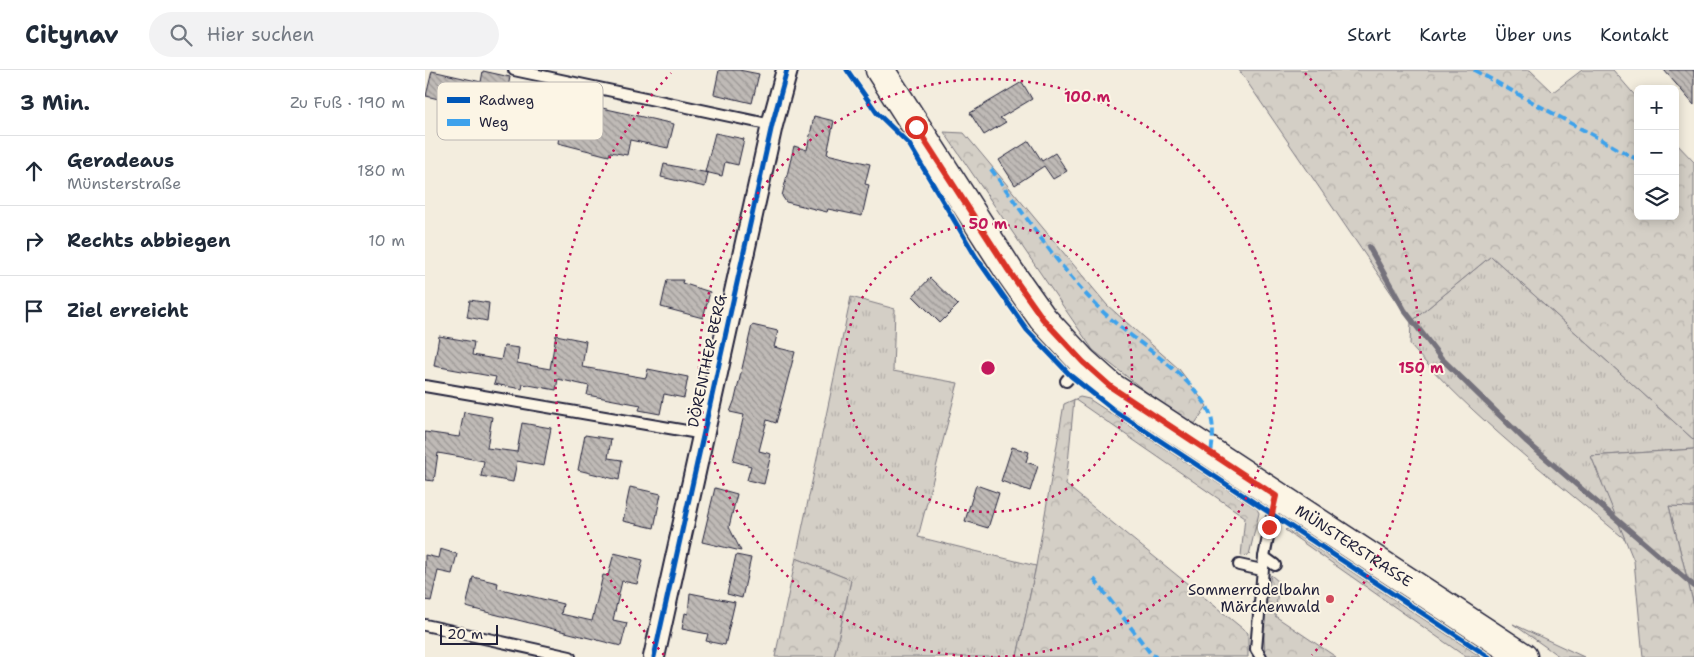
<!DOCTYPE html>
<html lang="de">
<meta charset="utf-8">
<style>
:root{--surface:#fff;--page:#f2f2f3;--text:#1f2937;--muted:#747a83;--line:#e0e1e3}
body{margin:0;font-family:"Shantell Sans",sans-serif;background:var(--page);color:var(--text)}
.controls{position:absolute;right:15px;top:15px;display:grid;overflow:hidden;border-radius:8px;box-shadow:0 2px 12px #0003}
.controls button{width:45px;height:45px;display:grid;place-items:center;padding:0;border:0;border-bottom:1px solid var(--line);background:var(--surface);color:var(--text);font:25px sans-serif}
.scale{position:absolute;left:15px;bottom:12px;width:58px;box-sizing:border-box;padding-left:5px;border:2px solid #22223b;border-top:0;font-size:14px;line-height:18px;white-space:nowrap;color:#22223b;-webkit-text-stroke:4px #fcf5e5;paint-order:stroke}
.stop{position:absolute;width:15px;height:15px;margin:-11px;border:4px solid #d93025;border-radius:50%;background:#fff}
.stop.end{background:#d93025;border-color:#fff;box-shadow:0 1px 5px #0008}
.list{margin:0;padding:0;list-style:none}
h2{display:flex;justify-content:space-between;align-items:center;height:65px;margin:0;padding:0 20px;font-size:21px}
h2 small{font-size:16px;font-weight:400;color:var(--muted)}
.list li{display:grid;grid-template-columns:32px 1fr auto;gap:15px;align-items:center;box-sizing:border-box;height:70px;padding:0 20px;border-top:1px solid var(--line)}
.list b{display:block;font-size:19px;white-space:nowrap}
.list p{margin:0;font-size:16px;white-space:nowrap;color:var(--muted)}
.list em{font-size:16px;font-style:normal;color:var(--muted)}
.icon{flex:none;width:28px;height:28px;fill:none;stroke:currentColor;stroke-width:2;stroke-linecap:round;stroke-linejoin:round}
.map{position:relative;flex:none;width:1269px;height:587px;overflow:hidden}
header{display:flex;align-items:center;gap:30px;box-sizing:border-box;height:70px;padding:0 25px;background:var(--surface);border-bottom:1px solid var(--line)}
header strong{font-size:24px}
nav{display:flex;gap:28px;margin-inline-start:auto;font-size:18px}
.search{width:350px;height:45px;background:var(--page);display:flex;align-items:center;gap:12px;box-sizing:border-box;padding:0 18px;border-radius:28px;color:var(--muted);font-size:19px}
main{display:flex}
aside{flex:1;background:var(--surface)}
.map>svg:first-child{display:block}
.grass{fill:url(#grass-tufts);stroke:#7b7880}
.forest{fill:url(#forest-crowns);stroke:#7b7880}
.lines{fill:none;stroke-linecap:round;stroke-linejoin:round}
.stream{stroke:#75727b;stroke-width:5.5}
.building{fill:url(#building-back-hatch);stroke:#22223b}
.service-casing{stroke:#22223b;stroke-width:14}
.minor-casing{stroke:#22223b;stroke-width:24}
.primary-casing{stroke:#22223b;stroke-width:31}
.service{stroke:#fcf5e5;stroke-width:10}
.minor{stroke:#fcf5e5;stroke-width:20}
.primary{stroke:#fcf5e5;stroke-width:28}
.quiet{stroke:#3ea2ec;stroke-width:4;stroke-dasharray:8 4;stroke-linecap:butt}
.cycleway-casing{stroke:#fcf5e5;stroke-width:8}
.cycleway{stroke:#0057b8;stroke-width:5}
.route{stroke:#d93025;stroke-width:6}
.ring{fill:none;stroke:#c2185b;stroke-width:2.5;stroke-dasharray:2.5 5}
.poi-dot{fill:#d1495b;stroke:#fcf5e5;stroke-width:2}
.labels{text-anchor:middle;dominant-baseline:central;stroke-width:4;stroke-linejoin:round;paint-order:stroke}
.street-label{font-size:15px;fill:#22223b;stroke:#fcf5e5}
.poi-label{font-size:15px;fill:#22223b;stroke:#fcf5e5;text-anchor:end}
.key{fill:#fcf5e5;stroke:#bbb6b2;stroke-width:1}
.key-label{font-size:14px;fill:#22223b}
.centre{fill:#c2185b;stroke:#fcf5e5;stroke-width:2.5}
.ring-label{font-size:15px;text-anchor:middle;font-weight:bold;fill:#c2185b;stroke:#fcf5e5;stroke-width:4;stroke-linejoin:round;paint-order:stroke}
</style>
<header>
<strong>Citynav</strong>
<div class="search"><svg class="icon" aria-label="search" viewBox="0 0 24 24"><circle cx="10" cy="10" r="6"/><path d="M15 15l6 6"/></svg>Hier suchen</div>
<nav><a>Start</a><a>Karte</a><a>Über uns</a><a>Kontakt</a></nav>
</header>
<main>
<aside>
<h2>3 Min.<small>Zu Fuß · 190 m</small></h2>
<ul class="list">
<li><svg class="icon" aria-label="ahead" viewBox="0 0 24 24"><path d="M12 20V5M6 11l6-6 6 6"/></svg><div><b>Geradeaus</b><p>Münsterstraße</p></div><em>180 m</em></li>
<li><svg class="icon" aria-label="right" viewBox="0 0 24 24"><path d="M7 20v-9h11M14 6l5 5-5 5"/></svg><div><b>Rechts abbiegen</b></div><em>10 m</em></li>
<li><svg class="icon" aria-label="arrive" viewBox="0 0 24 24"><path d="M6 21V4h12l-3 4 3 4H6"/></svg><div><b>Ziel erreicht</b></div></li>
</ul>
</aside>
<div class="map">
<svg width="1269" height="587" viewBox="0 0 1269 587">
<defs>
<pattern id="grass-tufts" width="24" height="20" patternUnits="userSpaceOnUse" patternTransform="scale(1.25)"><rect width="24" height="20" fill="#d4cfc6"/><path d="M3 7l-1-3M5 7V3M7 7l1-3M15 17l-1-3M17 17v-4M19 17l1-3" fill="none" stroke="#b6b1ab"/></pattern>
<pattern id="forest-crowns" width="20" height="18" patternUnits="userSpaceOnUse" patternTransform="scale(1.25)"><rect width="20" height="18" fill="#d4cfc6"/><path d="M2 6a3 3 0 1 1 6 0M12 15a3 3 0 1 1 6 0" fill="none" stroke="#b6b1ab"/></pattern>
<pattern id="building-back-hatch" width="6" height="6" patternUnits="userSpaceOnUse" patternTransform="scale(1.25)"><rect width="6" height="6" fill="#bfbab6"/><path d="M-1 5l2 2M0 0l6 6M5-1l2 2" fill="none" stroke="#9b9795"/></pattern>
</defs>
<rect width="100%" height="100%" fill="#f3edde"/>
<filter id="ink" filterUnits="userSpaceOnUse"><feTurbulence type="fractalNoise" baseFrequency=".02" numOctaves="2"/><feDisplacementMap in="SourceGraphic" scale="10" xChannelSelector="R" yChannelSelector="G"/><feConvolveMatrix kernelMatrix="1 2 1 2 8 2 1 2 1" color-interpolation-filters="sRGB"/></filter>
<g filter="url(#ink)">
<!-- grass -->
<g class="grass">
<path d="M 1066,186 L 1269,370 L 1269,379 L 1166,386 L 1201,470 C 1127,408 1048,348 985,275 L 986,252 Z"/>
<path d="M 426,227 L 470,239 L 468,301 L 533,313 L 493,467 L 611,496 L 592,587 L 409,587 L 426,510 L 371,488 Z"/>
<path d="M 1244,436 L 1269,437 L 1269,536 Z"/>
</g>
<!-- forest -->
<g class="forest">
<path d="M 814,0 L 1105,0 L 1128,22 L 1157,0 L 1188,0 L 1213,29 L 1213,146 L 1250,146 L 1250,72 L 1269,92 L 1269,370 L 1066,186 L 986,252 Z"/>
<path d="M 519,62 L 539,63 L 682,235 L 754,299 L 782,336 L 767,358 L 668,280 Z"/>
<path d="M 655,327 L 664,329 L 832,439 L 834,443 L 824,485 L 816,486 L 820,447 L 649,329 L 641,415 L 823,563 L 823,587 L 592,587 L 611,496 L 639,334 Z"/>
<path d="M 1269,379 L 1269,437 L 1244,436 L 1269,536 L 1269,587 L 1218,587 L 1209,491 L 1166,386 Z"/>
<path d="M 862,459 L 1056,587 L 1041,587 L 860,460 Z"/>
<path d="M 371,488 L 426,510 L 409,587 L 350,587 Z"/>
<path d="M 846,505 L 854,512 L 850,546 L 911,587 L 840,587 L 838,546 Z"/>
<path d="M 1088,554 L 1159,587 L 1135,587 Z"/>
</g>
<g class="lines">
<!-- stream -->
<path class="stream" d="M 944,177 L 980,241 L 1016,288 L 1102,372 L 1269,516"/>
</g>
<!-- building -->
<g class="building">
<path d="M 294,0 L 314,0 L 334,4 L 327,33 L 289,24 Z"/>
<path d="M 1239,0 L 1269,0 L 1269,35 Z"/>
<path d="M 7,1 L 56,12 L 58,1 L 85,7 L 83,17 L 249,54 L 243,78 L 205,70 L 202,85 L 185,82 L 184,86 L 133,73 L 134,66 L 117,63 L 120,51 L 79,42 L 75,61 L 56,57 L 60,40 L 1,26 Z"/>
<path d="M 597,12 L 607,29 L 575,48 L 581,52 L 559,65 L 545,43 Z"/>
<path d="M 389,46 L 409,51 L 402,84 L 445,94 L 440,114 L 444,115 L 437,146 L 403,139 L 402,142 L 361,132 L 357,126 L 369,76 L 382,80 Z"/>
<path d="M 290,63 L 319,69 L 313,95 L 300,92 L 297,106 L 280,102 Z"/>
<path d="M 604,71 L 617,91 L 630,83 L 642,101 L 628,109 L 619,96 L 590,115 L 574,90 Z"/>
<path d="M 239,94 L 283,103 L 280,117 L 236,107 Z"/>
<path d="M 505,208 L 533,235 L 515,253 L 488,226 Z"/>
<path d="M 242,210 L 258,210 L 257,213 L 285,222 L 278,248 L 236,237 Z"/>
<path d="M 45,230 L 64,233 L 62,251 L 42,247 Z"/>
<path d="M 327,255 L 353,261 L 349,277 L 370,282 L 351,353 L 342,350 L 334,381 L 346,384 L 339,414 L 322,410 L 326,396 L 308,391 L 319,345 L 305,342 L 310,329 Z"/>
<path d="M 131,265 L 161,271 L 157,297 L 221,308 L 223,299 L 263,307 L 259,328 L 239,324 L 235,344 L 214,340 L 216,335 L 162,325 L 164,316 L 133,309 L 131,320 L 98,314 L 97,319 L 69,314 L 71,307 L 9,296 L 14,266 L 49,272 L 47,285 L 76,290 L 79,276 L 94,278 L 92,293 L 125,299 Z"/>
<path d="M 39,342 L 67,347 L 62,378 L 92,382 L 97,353 L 126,358 L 119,396 L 92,391 L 88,412 L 56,406 L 59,391 L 13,383 L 9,411 L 0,410 L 0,362 L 34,367 Z"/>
<path d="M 160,365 L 186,369 L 183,388 L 197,390 L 194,410 L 153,400 Z"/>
<path d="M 587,377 L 604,382 L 601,392 L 613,396 L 605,421 L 576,411 Z"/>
<path d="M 551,415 L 574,423 L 563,458 L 540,451 Z"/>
<path d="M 205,417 L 236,424 L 229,458 L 198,451 Z"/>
<path d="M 290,418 L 312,424 L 304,457 L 316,481 L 277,472 Z"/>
<path d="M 15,479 L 32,484 L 27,504 L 13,501 L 6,531 L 0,530 L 0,485 L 13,488 Z"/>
<path d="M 189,483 L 218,490 L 212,514 L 197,511 L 188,550 L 202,553 L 196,576 L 41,537 L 48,507 L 73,513 L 72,518 L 138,534 L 136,544 L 167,551 L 178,505 L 183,506 Z"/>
<path d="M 311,485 L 326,488 L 317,528 L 302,524 Z"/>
<path d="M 265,523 L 310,532 L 300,575 L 281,571 L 283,564 L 257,559 L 260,543 L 263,544 Z"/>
</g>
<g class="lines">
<!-- service casing -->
<g class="service-casing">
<g id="service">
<path d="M 89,0 L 347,55"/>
<path d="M 641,311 L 657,293"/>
<path d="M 0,316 L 279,364"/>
<path d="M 814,495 L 837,500"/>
<path d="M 850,495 L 839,487 L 851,427"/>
<path d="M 0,555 L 145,587"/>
<path d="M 836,587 L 831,579 L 839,487"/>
</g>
</g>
<!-- minor casing -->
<g class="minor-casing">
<path id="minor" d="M 229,587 L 347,55 L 362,0"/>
</g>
<!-- primary casing -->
<g class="primary-casing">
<g id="primary">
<path id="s1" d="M 455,0 L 584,201 L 618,249 L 658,292 L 686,317 L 1098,587"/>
</g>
</g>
<!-- service -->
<use href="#service" class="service"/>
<!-- minor -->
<use href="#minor" class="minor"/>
<!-- primary -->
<use href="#primary" class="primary"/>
<!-- quiet -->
<g class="quiet">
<path d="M 1049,0 L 1213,90"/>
<path d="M 566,99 C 601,146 633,197 674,238 C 706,270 749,292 777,329 C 790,346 789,363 786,383"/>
<path d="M 1250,111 L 1252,112"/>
<path d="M 669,509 L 726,584 L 731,587"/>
</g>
<!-- cycleway casing -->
<g class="cycleway-casing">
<g id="cycleway">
<path d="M 422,0 L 452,43 L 484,74 L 551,187 L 602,260 L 646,306 L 690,341 L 1064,587"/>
<path d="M 229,587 L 347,55 L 362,0"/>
</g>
</g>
<!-- cycleway -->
<use href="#cycleway" class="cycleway"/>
</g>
</g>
<g class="lines" filter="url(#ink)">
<!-- route -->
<path class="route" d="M 491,57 L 584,201 L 618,249 L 658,292 L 686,317 L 851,426 L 844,457"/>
</g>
<!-- distance rings -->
<g class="ring">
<circle cx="563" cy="298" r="144"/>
<path d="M560 587A289 289 0 1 1 566 587"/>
<path d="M239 585A433 433 0 0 1 246 3M880 3A433 433 0 0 1 887 585"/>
</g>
<!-- markers -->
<circle class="poi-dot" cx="905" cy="529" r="5"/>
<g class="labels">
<!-- street labels -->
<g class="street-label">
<text transform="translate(282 291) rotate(-78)">DÖRENTHER BERG</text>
<text stroke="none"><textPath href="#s1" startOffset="684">MÜNSTERSTRASSE</textPath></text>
</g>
<!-- poi labels -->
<g class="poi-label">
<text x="895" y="520">Sommerrodelbahn<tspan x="895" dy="17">Märchenwald</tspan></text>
</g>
</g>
<!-- legend -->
<rect x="12" y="12" width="166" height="58" rx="8" class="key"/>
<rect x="22" y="27" width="23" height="6" fill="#0057b8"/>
<rect x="22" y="49" width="23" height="7" fill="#3ea2ec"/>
<g class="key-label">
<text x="54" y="35">Radweg</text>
<text x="54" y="57">Weg</text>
</g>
<circle cx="563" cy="298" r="8" class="centre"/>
<g class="ring-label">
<text x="662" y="32">100 m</text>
<text x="563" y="159">50 m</text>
<text x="996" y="303">150 m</text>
</g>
</svg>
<div class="controls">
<button>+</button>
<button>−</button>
<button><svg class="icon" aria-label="layers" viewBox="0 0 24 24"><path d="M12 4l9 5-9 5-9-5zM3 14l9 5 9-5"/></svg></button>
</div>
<div class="scale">20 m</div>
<div class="stop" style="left:491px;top:57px"></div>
<div class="stop end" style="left:844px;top:457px"></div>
</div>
</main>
